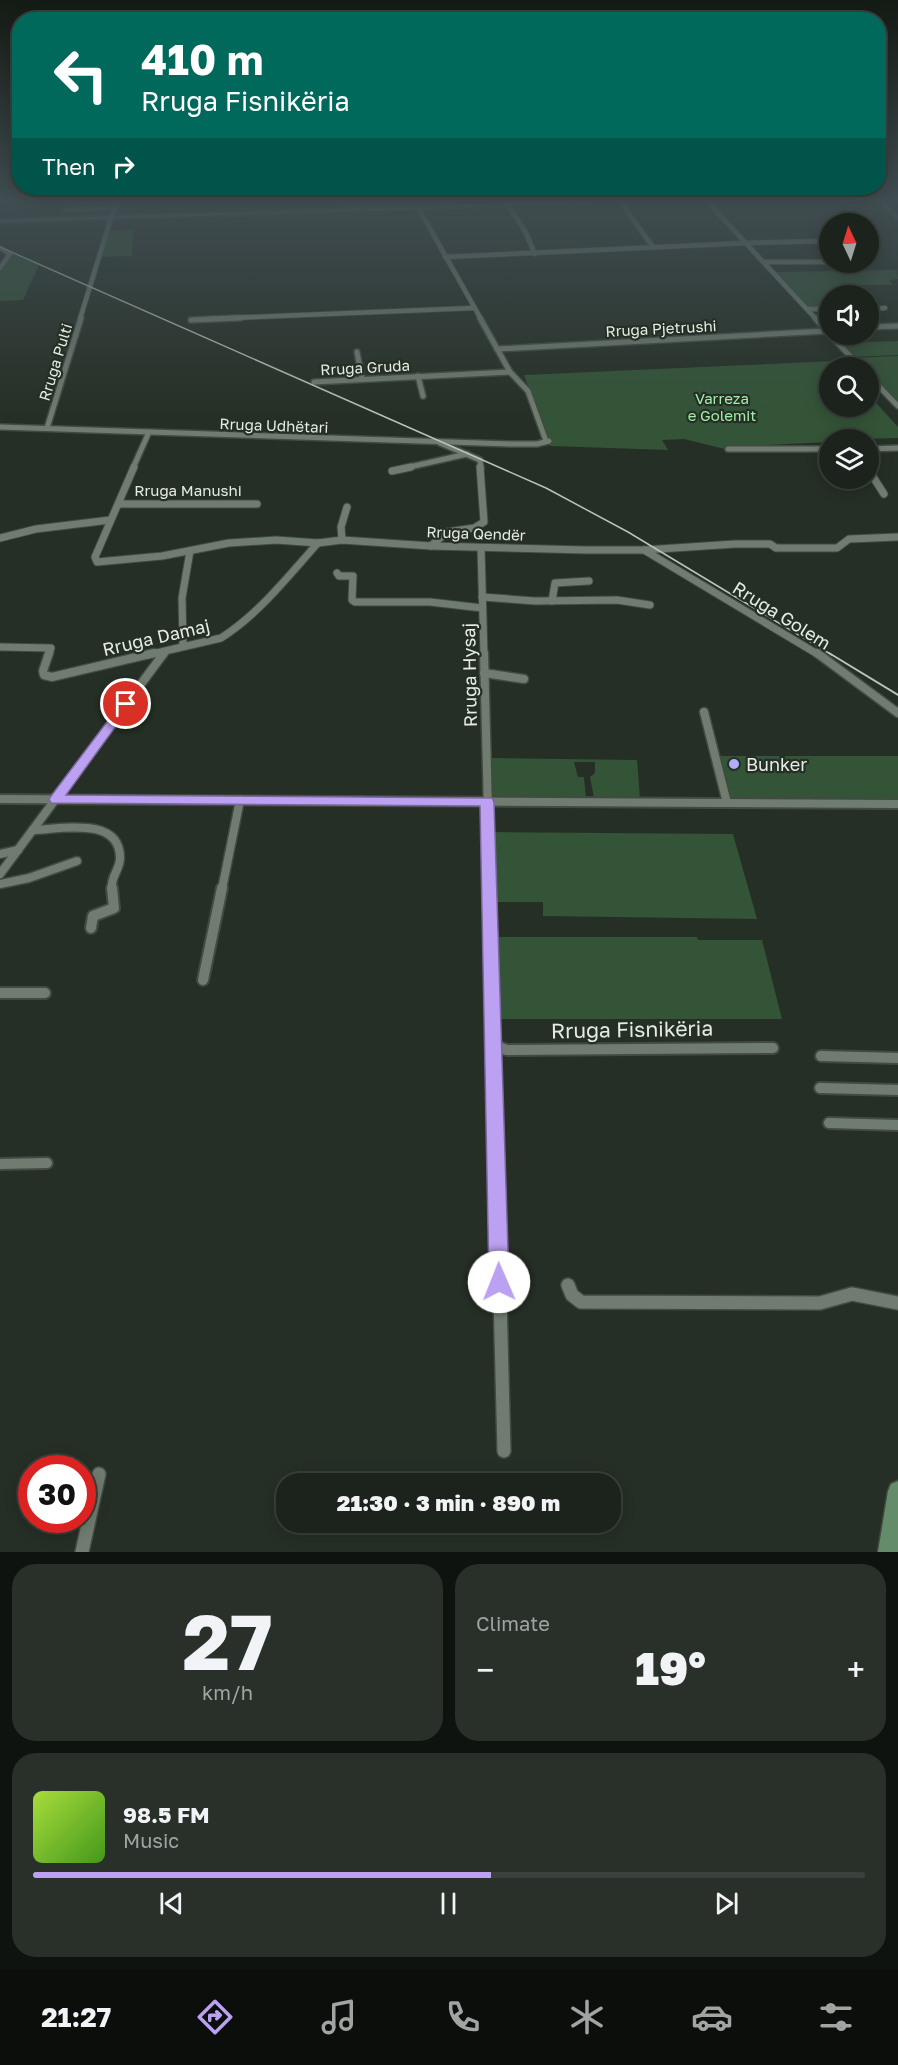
<!DOCTYPE html>
<html lang="en">
<head>
<meta charset="utf-8">
<style>
	:root { --surface:#1c231c; --page:#292f29; --text:#f1f3f6; --muted:#a0a4a3; --line:#3a403b; --accent:#bca0f2 }
	body { margin:0; font-family:"Golos Text",sans-serif; background:var(--page); color:var(--text); height:100vh; display:flex; flex-direction:column; font-size:22px; white-space:nowrap }
	* { box-sizing:border-box; margin:0 }
	p { font-size:20px; color:var(--muted) }
	.icon { flex:none; width:33px; height:33px; fill:none; stroke:currentColor; stroke-width:2; stroke-linecap:round; stroke-linejoin:round }
	.map { position:relative; height:1552px; overflow:hidden }
	.details { display:flex; flex-direction:column; gap:12px; padding:12px; background:#0f130f; flex:1 }
	.details>* { flex:none }
	.banner { position:absolute; left:12px; top:12px; width:874px; height:183px; border-radius:24px; box-shadow:0 3px 15px #0003,0 0 0 2px var(--line); background:#00695c; color:#fff; overflow:hidden }
	.needle { width:39px; rotate:356deg }
	.tools { position:absolute; left:819px; top:213px; display:grid; gap:12px }
	.tools a { display:grid; place-items:center; width:60px; height:60px; border-radius:50%; background:var(--surface); box-shadow:0 3px 15px #0003,0 0 0 2px var(--line); font-size:30px }
	.speed { position:absolute; left:18px; top:1455px; display:flex; gap:12px; font-size:30px; font-weight:700; text-align:center }
	.speed>* { display:grid; place-content:center; width:78px; height:78px; border-radius:50%; background:var(--surface); box-shadow:0 3px 15px #0003,0 0 0 2px var(--line); line-height:1 }
	.speed .limit { border:9px solid #d22; background:#fff; color:#111 }
	.pin { position:absolute; display:grid; place-items:center; width:51px; height:51px; color:#fff; margin:-26px; border:3px solid #fff; border-radius:50%; box-shadow:0 2px 6px #0007 }
	.me { position:absolute; width:66px; margin:-33px; rotate:359deg; stroke-linejoin:round; filter:drop-shadow(0 0 4px #0008) }
	.turn { display:flex; align-items:center; gap:21px; height:126px; padding:0 30px; font-size:27px }
	.turn .icon { width:78px; height:78px; stroke-width:2.5 }
	.turn b { display:block; font-size:42px; line-height:51px }
	.then { display:flex; align-items:center; height:57px; padding:0 30px; background:#0003; gap:12px; font-size:22px }
	.big { font-size:45px; font-weight:800; line-height:1.1 }
	.details .card { flex:1; display:flex; flex-direction:column; justify-content:center; gap:9px; min-width:0; padding:0 21px; border-radius:24px; background:var(--page) }
	.details .dial { align-items:center; gap:0 }
	.dial b { font-size:78px; line-height:1 }
	.song { display:flex; align-items:center; gap:18px }
	.cover { width:72px; height:72px; border-radius:9px; background:linear-gradient(135deg,hsl(80 70% 55%),hsl(100 70% 35%)) }
	.played { height:6px; border-radius:3px; background:linear-gradient(90deg,var(--accent) 55%,var(--line) 55%) }
	.keys { display:flex; justify-content:space-around; direction:ltr }
	.heat { display:flex; justify-content:space-between; align-items:center; font-size:33px; direction:ltr }
	.details .tiles { flex:1; display:grid; gap:12px; grid-template-columns:1fr 1fr }
	.card:last-child { grid-column:span 2 }
	.trip { position:absolute; left:276px; top:1473px; width:345px; height:60px; border-radius:24px; background:var(--surface); box-shadow:0 3px 15px #0003,0 0 0 2px var(--line); font-weight:800; line-height:60px; text-align:center }
	.menu { display:flex; height:96px; justify-content:space-around; align-items:center; background:#0b0e0b; color:var(--muted) }
	.menu .icon { width:42px; height:42px }
	.menu .selected { color:var(--accent) }
	.menu b { font-size:27px; color:var(--text) }
	.map>svg:first-child { display:block }
	.green { fill:#335437 }
	.lines { fill:none; stroke-linecap:round; stroke-linejoin:round }
	.minor-far5-casing { stroke:#424a42; stroke-width:6 }
	.minor-far4-casing { stroke:#424a42; stroke-width:8 }
	.minor-far3-casing { stroke:#424a42; stroke-width:9 }
	.minor-far2-casing { stroke:#424a42; stroke-width:11 }
	.minor-far1-casing { stroke:#424a42; stroke-width:14 }
	.minor-casing { stroke:#424a42; stroke-width:16 }
	.tertiary-casing { stroke:#424a42; stroke-width:4 }
	.secondary-casing { stroke:#424a42; stroke-width:3 }
	.minor-far5 { stroke:#707c70; stroke-width:4.5 }
	.minor-far4 { stroke:#707c70; stroke-width:5 }
	.minor-far3 { stroke:#707c70; stroke-width:7 }
	.minor-far2 { stroke:#707c70; stroke-width:8 }
	.minor-far1 { stroke:#707c70; stroke-width:10 }
	.minor { stroke:#707c70; stroke-width:13 }
	.tertiary { fill:#707c70; fill-rule:evenodd }
	.secondary { fill:#658c6a; fill-rule:evenodd }
	.rail-far1 { stroke:#bac2ba; stroke-width:1.5 }
	.rail { stroke:#bac2ba; stroke-width:2 }
	.route { fill:#bca0f2; stroke:#7a689d; stroke-width:1.5 }
	.poi-dot { fill:#b2adf9; stroke:#252f25; stroke-width:2 }
	.labels { text-anchor:middle; dominant-baseline:central; stroke-width:4.5; stroke-linejoin:round; paint-order:stroke }
	.far-street-label { font-size:15px; fill:#e5ece5; stroke:#252f25 }
	.far-park-label { font-size:15px; fill:#a1eda8; stroke:#252f25 }
	.street-label { font-size:18px; fill:#e5ece5; stroke:#252f25 }
	.poi-label { font-size:18px; fill:#e5ece5; stroke:#252f25; text-anchor:start }
	.near-street-label { font-size:21px; fill:#e5ece5; stroke:#252f25 }
</style>
</head>
<body>
<div class="map">
<svg width="898" height="1552" viewBox="0 0 898 1552">
	<rect width="100%" height="100%" fill="#252f25"/>
	<g class="green">
		<polygon points="133,230 132,256 101,257 108,231"/>
		<polygon points="12,253 39,265 23,300 0,301 0,272"/>
		<polygon points="897,270 898,279 889,280 893,285 853,285 861,295 830,296 829,309 809,308 775,272"/>
		<polygon points="898,341 898,355 851,357 839,343"/>
		<polygon points="898,356 898,403 869,372 868,368 864,367 855,358"/>
		<polygon points="837,361 843,367 830,368 830,406 868,406 869,395 898,427 898,438 830,440 829,442 727,447 729,450 684,439 662,440 668,450 550,446 524,375"/>
		<polygon points="719,756 898,756 898,802 733,800 730,797"/>
		<polygon points="491,758 637,760 640,799 594,798 590,777 595,773 595,762 574,762 578,777 584,777 586,799 491,798"/>
		<polygon points="490,832 733,834 757,919 543,916 543,902 494,902"/>
		<polygon points="494,937 697,937 698,940 762,940 782,1019 498,1019"/>
	</g>
	<g class="lines">
		<g class="minor-far5-casing">
			<g id="minor-far5">
				<polyline points="619,200 653,247"/>
				<polyline points="706,200 816,319"/>
				<polyline points="508,205 526,233 535,254"/>
				<polyline points="419,209 481,319"/>
				<polyline points="65,210 115,208"/>
				<polyline points="746,243 830,241"/>
				<polyline points="0,248 10,254 0,268"/>
				<polyline points="445,257 747,243"/>
				<polyline points="763,262 830,262"/>
				<polyline points="809,309 830,309"/>
				<polyline points="868,309 885,308"/>
				<polyline points="80,319 111,218 119,200"/>
				<polyline points="204,319 473,308"/>
			</g>
		</g>
		<g class="minor-far4-casing">
			<g id="minor-far4">
				<polyline points="480,318 510,372 528,391 546,441"/>
				<polyline points="815,318 861,368"/>
				<polyline points="191,320 240,318"/>
				<polyline points="868,327 898,326"/>
				<polyline points="497,349 826,331"/>
				<polyline points="357,352 362,379"/>
				<polyline points="868,375 898,406"/>
				<polyline points="418,376 423,396"/>
				<polyline points="314,382 510,372"/>
				<polyline points="0,427 510,444 537,444 549,441"/>
				<polyline points="47,428 81,318"/>
				<polyline points="440,443 480,460 481,468"/>
				<polyline points="728,449 830,449"/>
				<polyline points="868,449 898,448"/>
				<polyline points="133,468 149,432"/>
				<polyline points="405,468 467,454"/>
			</g>
		</g>
		<g class="minor-far3-casing">
			<g id="minor-far3">
				<polyline points="134,467 95,557 97,562 162,556 229,543 276,540 318,543 342,540 431,546 586,550 644,550 735,544 770,544 776,548 837,548 849,539 898,537"/>
				<polyline points="868,469 884,494"/>
				<polyline points="392,471 411,467"/>
				<polyline points="119,504 257,504"/>
				<polyline points="0,538 36,529 110,520"/>
				<polyline points="342,540 341,527 347,507"/>
				<polyline points="431,546 447,532 474,528 484,522 480,467"/>
				<polyline points="481,548 484,655"/>
				<polyline points="644,550 819,655"/>
				<polyline points="337,573 339,576 353,576 352,600 355,602 430,602 482,608"/>
				<polyline points="482,597 535,601 617,600 650,605"/>
				<polyline points="552,601 555,583 589,581"/>
				<polyline points="183,645 182,598 190,551"/>
				<polyline points="0,647 51,648 49,655"/>
				<path d="M148 655 221 638C259 614 288 576 318 543"/>
				<polyline points="163,655 165,652"/>
			</g>
		</g>
		<g class="minor-far2-casing">
			<g id="minor-far2">
				<polyline points="49,653 43,671 44,675 52,677 154,653"/>
				<polyline points="484,653 490,889"/>
				<polyline points="817,653 898,713"/>
				<polyline points="484,673 524,679"/>
				<polyline points="704,712 727,803"/>
				<path d="M33 830C61 829 120 816 120 858 120 870 110 877 112 889"/>
				<polyline points="0,854 18,850"/>
				<polyline points="0,874 164,653"/>
				<polyline points="0,884 29,878 77,861"/>
				<polyline points="222,889 240,800"/>
			</g>
		</g>
		<g class="minor-far1-casing">
			<g id="minor-far1">
				<polyline points="490,888 497,1183"/>
				<polyline points="91,928 93,916 114,908 112,888"/>
				<polyline points="203,980 222,888"/>
				<polyline points="0,993 45,993"/>
				<polyline points="493,1045 507,1050 773,1048"/>
				<polyline points="821,1056 898,1058"/>
				<polyline points="820,1088 898,1090"/>
				<polyline points="829,1123 898,1125"/>
				<polyline points="0,1164 47,1163"/>
			</g>
		</g>
		<g class="minor-casing">
			<g id="minor">
				<polyline points="497,1182 504,1451"/>
				<polyline points="568,1285 572,1295 581,1302 820,1303 852,1294 898,1303"/>
				<polyline points="82,1552 99,1474"/>
			</g>
		</g>
		<g class="tertiary-casing">
			<g id="tertiary">
				<polygon points="598,200 640,200 399,210 0,222 0,220"/>
				<polygon points="877,200 882,200 898,216 898,220"/>
				<polygon points="0,795 898,800 898,808 0,803"/>
			</g>
		</g>
		<g class="secondary-casing">
			<polygon id="secondary" points="898,1481 898,1552 878,1552 888,1491 891,1484"/>
		</g>
		<use href="#minor-far5" class="minor-far5"/>
		<use href="#minor-far4" class="minor-far4"/>
		<use href="#minor-far3" class="minor-far3"/>
		<use href="#minor-far2" class="minor-far2"/>
		<use href="#minor-far1" class="minor-far1"/>
		<use href="#minor" class="minor"/>
		<use href="#tertiary" class="tertiary"/>
		<use href="#secondary" class="secondary"/>
		<polyline class="rail-far1" points="0,247 546,488 628,532 832,655"/>
		<polyline class="rail" points="829,653 898,695"/>
	</g>
	<linearGradient id="sky" x2="0" y2="1"><stop stop-color="#141a14"/><stop offset="0.48" stop-color="#404d51"/><stop offset="1" stop-color="#404d51" stop-opacity="0"/></linearGradient>
	<rect width="898" height="417" fill="url(#sky)"/>
	<polygon class="route" points="126,700 132,704 66,795 492,798 494,802 509,1282 507,1289 499,1292 492,1289 489,1282 480,806 51,803 49,799 51,796 122,702"/>
	<circle class="poi-dot" cx="734" cy="764" r="6"/>
	<g class="labels">
		<g class="far-street-label">
			<text transform="translate(661 328) rotate(-3)">Rruga Pjetrushi</text>
			<text transform="translate(55 362) rotate(-73)">Rruga Pulti</text>
			<text transform="translate(365 367) rotate(-3)">Rruga Gruda</text>
			<text transform="translate(274 425) rotate(2)">Rruga Udhëtari</text>
			<text x="188" y="490">Rruga Manushi</text>
			<text transform="translate(476 533) rotate(2)">Rruga Qendër</text>
		</g>
		<g class="far-park-label">
			<text x="722" y="398">Varreza<tspan x="722" dy="17">e Golemit</tspan></text>
		</g>
		<g class="street-label">
			<text transform="translate(782 615) rotate(32)">Rruga Golem</text>
			<text transform="translate(156 637) rotate(-13)">Rruga Damaj</text>
			<text transform="translate(469 675) rotate(-91)">Rruga Hysaj</text>
		</g>
		<g class="poi-label">
			<text x="746" y="764">Bunker</text>
		</g>
		<g class="near-street-label">
			<text transform="translate(632 1029) rotate(-1)">Rruga Fisnikëria</text>
		</g>
	</g>
</svg>
<div class="tools">
<a><svg class="needle" viewBox="-14 -14 28 28"><path d="M0-13l5 13h-10z" fill="#e53935"/><path d="M0 13l5-13h-10z" fill="#a0a4a3"/></svg></a>
<a><svg class="icon" aria-label="sound" viewBox="0 0 24 24"><path d="M4 9h4l5-4v14l-5-4H4zM17 9q2 3 0 6"/></svg></a>
<a><svg class="icon" aria-label="search" viewBox="0 0 24 24"><circle cx="10" cy="10" r="6"/><path d="M15 15l6 6"/></svg></a>
<a><svg class="icon" aria-label="layers" viewBox="0 0 24 24"><path d="M12 4l9 5-9 5-9-5zM3 14l9 5 9-5"/></svg></a>
</div>
<div class="speed"><div class="limit">30</div></div>
<div class="pin" style="left:126px;top:704px;background:#d93025"><svg class="icon" aria-label="arrive" viewBox="0 0 24 24"><path d="M6 21V4h12l-3 4 3 4H6"/></svg></div>
<svg class="me" style="left:499px;top:1282px" viewBox="-20 -20 40 40"><circle r="19" fill="#fff"/><path d="M0-13L10 11 0 6-10 11z" fill="#bca0f2"/></svg>
<div class="trip">21:30 · 3 min · 890 m</div>
<div class="banner">
<div class="turn"><svg class="icon" aria-label="left" viewBox="0 0 24 24"><path d="M17 20v-9H6M10 6l-5 5 5 5"/></svg><div><b>410 m</b>Rruga Fisnikëria</div></div>
<div class="then">Then<svg class="icon" aria-label="right" viewBox="0 0 24 24"><path d="M7 20v-9h11M14 6l5 5-5 5"/></svg></div>
</div>
</div>
<section class="details">
<div class="tiles">
<div class="card dial"><b>27</b><p>km/h</p></div>
<div class="card"><p>Climate</p>
<div class="heat"><a>−</a><b class="big">19°</b><a>+</a></div>
</div>
<div class="card">
<div class="song"><i class="cover"></i><div><b>98.5 FM</b><p>Music</p></div></div>
<div class="played"></div>
<div class="keys"><svg class="icon" aria-label="previous" viewBox="0 0 24 24"><path d="M18 5L8 12l10 7zM5 5v14"/></svg><svg class="icon" aria-label="pause" viewBox="0 0 24 24"><path d="M8 5v14M16 5v14"/></svg><svg class="icon" aria-label="next" viewBox="0 0 24 24"><path d="M6 5l10 7-10 7zM19 5v14"/></svg></div>
</div>
</div>
</section>
<nav class="menu">
<b>21:27</b>
<svg class="icon selected" aria-label="directions" viewBox="0 0 24 24"><path d="M12 3l9 9-9 9-9-9zM9 14v-3h6M13 9l2 2-2 2"/></svg>
<svg class="icon" aria-label="music" viewBox="0 0 24 24"><path d="M9 18V5l10-2v13"/><circle cx="6" cy="18" r="3"/><circle cx="16" cy="16" r="3"/></svg>
<svg class="icon" aria-label="phone" viewBox="0 0 24 24"><path d="M5 4h4l2 5-3 2q2 4 5 5l2-3 5 2v4C11 20 4 13 5 4z"/></svg>
<svg class="icon" aria-label="climate" viewBox="0 0 24 24"><path d="M12 3v18M4 7l16 10M4 17L20 7"/></svg>
<svg class="icon" aria-label="car" viewBox="0 0 24 24"><path d="M5 17H2v-5l4-1 3-4h7l3 4 3 1v5h-3M9 17h6M6 11h13"/><circle cx="7" cy="17" r="2"/><circle cx="17" cy="17" r="2"/></svg>
<svg class="icon" aria-label="filters" viewBox="0 0 24 24"><path d="M4 7h16M4 17h16"/><circle cx="9" cy="7" r="2"/><circle cx="15" cy="17" r="2"/></svg>
</nav>
</body>
</html>
